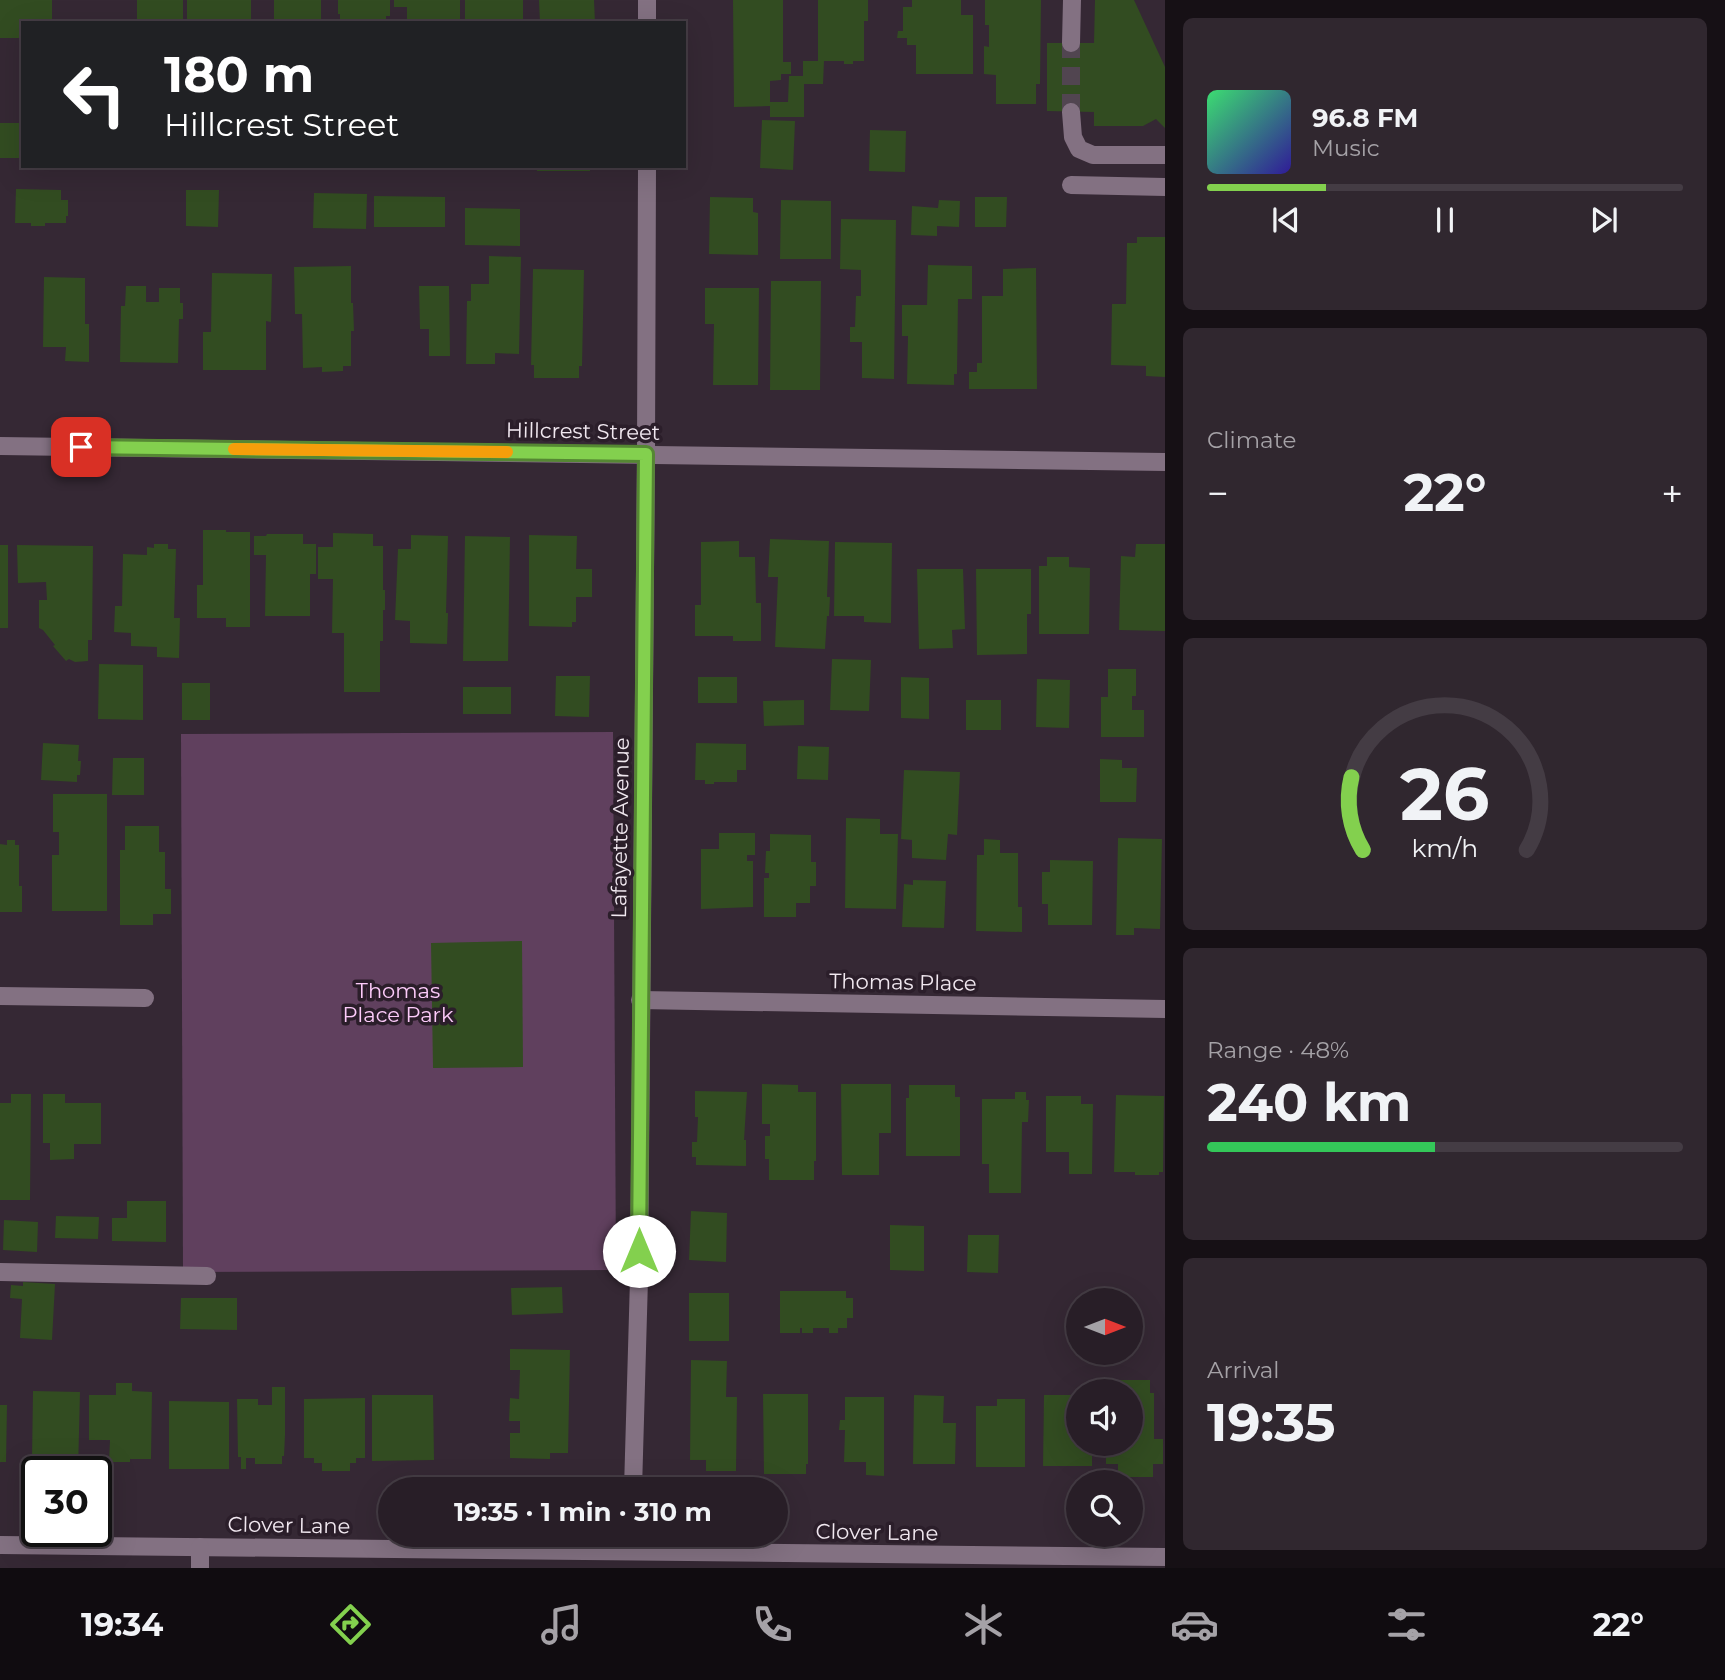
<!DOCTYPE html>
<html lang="en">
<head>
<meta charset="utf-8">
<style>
	:root { --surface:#281e27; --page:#30272f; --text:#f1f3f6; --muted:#a5a2a7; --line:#443c44; --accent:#83d04e }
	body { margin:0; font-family:Montserrat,sans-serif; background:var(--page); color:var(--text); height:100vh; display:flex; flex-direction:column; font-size:26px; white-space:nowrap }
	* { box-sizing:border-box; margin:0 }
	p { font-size:23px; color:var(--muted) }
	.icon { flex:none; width:38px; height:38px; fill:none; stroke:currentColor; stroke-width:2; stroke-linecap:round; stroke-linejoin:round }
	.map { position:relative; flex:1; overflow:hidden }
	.sheet { display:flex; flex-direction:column; gap:18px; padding:18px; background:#161015; width:560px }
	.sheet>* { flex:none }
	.banner { position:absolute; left:21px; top:21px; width:665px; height:147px; border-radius:0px; box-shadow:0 7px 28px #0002,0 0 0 2px var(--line); background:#202124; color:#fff; overflow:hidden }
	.needle { width:46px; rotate:90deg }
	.buttons { position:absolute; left:1066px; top:1288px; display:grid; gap:14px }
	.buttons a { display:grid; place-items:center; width:77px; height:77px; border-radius:50%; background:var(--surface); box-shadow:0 7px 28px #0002,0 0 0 2px var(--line); font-size:35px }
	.speed { position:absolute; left:21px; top:1456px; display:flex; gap:14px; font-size:35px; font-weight:700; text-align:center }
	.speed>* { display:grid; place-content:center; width:91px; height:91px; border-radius:50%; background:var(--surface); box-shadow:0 7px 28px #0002,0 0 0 2px var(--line); line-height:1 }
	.speed .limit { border:4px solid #111; border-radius:10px; background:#fff; color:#111 }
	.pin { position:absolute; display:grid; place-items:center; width:60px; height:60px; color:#fff; margin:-30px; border-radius:14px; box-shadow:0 4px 10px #0006 }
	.me { position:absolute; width:77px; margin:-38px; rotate:0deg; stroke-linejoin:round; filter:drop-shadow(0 0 5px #0008) }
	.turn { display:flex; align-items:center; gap:24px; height:147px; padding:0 28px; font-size:32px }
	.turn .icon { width:91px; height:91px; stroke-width:2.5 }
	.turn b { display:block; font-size:49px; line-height:60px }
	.big { font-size:52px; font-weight:700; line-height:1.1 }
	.sheet .tile { flex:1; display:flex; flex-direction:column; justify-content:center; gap:10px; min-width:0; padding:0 24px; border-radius:10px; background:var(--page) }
	.sheet .dial { align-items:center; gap:0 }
	.dial svg { height:182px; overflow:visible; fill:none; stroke:var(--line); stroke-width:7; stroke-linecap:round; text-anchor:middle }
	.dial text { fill:var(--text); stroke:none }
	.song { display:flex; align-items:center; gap:21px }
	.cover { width:84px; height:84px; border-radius:10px; background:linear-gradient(135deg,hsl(140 70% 55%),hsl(250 70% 35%)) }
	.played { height:7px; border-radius:4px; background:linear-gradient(90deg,var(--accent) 25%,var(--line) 25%) }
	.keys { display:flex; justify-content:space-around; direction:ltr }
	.heat { display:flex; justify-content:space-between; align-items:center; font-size:38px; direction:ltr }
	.charge { height:10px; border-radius:5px; background:linear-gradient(90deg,#34c759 48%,var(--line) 0) }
	.trip { position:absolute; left:378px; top:1477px; width:410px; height:70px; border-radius:35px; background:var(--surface); box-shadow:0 7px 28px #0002,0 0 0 2px var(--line); font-weight:700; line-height:70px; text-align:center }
	.tabs { display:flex; height:112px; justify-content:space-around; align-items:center; background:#100c10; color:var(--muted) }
	.tabs .icon { width:49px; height:49px }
	.tabs .selected { color:var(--accent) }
	.tabs b { font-size:32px; color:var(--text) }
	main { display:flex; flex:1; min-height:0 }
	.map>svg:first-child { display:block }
	.green { fill:#60405e }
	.building { fill:#324c21 }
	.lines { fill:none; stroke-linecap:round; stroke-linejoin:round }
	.minor-tunnel { stroke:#514550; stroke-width:18; stroke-dasharray:18 9; stroke-linecap:butt }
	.minor { stroke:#837182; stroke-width:18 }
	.route-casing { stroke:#558733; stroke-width:18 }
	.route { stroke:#83d04e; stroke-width:12 }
	.slow { stroke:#f59e0b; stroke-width:12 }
	.labels { text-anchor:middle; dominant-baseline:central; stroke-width:7; stroke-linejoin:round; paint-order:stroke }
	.street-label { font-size:21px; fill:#f1e8f0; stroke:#2b1e2a }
	.park-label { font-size:21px; fill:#fdcbfa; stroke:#2b1e2a }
</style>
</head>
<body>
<main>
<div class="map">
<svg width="1165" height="1568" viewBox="0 0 1165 1568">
	<rect width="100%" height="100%" fill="#352834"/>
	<polygon class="green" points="613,732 616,1270 183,1272 181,734"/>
	<g class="building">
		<polygon points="0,0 52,0 52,23 23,23 23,38 0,38"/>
		<rect x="137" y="0" width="46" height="23"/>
		<polygon points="187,0 251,0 251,23 202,23 202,20 187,20"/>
		<rect x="274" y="0" width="47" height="23"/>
		<polygon points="338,0 390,0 390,16 386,16 386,23 340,23 340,14 338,14"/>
		<polygon points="394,0 460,0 460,23 407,23 407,7 394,7"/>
		<rect x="465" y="0" width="58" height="23"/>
		<polygon points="539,0 594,0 595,23 540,23"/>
		<polygon points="733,0 783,0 783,62 791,62 791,74 781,74 781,80 770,81 770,102 788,102 789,76 803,76 803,61 818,61 818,0 868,0 868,21 864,21 864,61 853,61 853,64 844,64 844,61 824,61 823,84 804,84 804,117 770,117 770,106 734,107"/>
		<polygon points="912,0 961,0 961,15 973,15 973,74 916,74 916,45 907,45 907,38 897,38 898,31 903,31 903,7 912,7"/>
		<polygon points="985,0 1041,0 1040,84 1036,84 1036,104 996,104 996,75 984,74 984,46 989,47 989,25 985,25"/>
		<polygon points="1095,0 1134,0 1165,67 1165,128 1156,119 1143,126 1094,126 1094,112 1047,111 1047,43 1094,43"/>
		<polygon points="762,120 795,121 793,170 760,168"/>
		<rect x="0" y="123" width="22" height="35"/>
		<polygon points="870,130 906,131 905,172 869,171"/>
		<rect x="537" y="166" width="53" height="5"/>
		<polygon points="16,189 61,190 61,200 68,200 68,216 66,216 66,223 45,223 45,226 31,226 31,223 15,223"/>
		<polygon points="186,190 219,190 218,227 186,226"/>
		<polygon points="314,193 367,194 366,229 313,228"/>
		<polygon points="374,196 445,197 445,227 374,227"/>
		<polygon points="710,197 753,198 753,212 758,213 758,255 709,254"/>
		<polygon points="975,197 1007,197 1006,227 975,227"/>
		<polygon points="781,200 831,201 831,259 780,259"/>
		<polygon points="939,200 960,201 959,227 937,226 937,236 911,235 912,206 938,208"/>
		<polygon points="465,208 520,209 520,246 465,245"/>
		<polygon points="841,219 896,220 894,379 862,378 862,342 850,342 850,327 855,327 856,296 861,296 861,270 840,269"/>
		<polygon points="1137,237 1165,237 1165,377 1146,376 1146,366 1111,365 1112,304 1126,304 1127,243 1137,243"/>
		<polygon points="489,256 521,257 519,354 495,353 495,364 466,364 467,301 471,301 471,284 489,284"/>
		<polygon points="928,265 972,266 972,299 958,299 957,374 954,374 954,385 907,384 908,336 902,336 902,305 927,305"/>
		<polygon points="351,266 351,303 353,303 354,331 351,331 351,366 343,366 343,371 322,372 322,367 303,368 302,314 295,314 294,267"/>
		<polygon points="1036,268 1037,389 969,389 969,372 977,372 977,363 982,363 982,296 1003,296 1003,269"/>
		<polygon points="533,269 584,270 582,366 579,366 579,378 534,378 534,365 531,365"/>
		<polygon points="212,273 272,274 271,322 266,321 266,370 203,370 203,332 211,332"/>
		<polygon points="44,277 85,278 85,324 89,324 89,362 65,361 66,347 43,347"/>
		<polygon points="771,281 821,281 820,390 770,390"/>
		<polygon points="126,286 146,286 146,302 159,302 159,288 180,288 180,303 183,303 183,319 179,319 178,363 120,362 121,306 125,306"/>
		<polygon points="419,286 449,286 450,356 429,356 429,329 420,329"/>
		<polygon points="705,288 759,288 758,385 713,385 714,324 705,324"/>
		<polygon points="203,530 226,530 226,532 250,532 250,627 226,627 226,618 197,618 197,585 203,585"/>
		<polygon points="333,533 373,534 373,546 383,546 383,590 385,590 385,610 383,610 383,641 380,641 380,692 344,692 344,633 332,633 333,579 318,579 318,547 333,547"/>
		<polygon points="267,534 303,534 303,544 316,544 316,574 310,574 310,616 265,616 266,555 254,555 254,536 266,536"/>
		<polygon points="411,535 448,536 446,613 448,613 447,644 410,643 410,621 395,620 398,549 411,549"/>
		<polygon points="529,535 577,536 576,569 592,569 592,597 576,597 576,622 572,622 572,627 529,626"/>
		<polygon points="465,536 510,537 508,661 463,661"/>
		<polygon points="770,539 829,541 827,597 830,597 829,616 827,616 825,649 775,647 778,577 768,577"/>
		<polygon points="739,541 739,557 755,557 756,603 761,603 761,641 733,641 733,636 695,636 695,605 701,605 701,542"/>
		<polygon points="835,542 892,543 891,623 864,622 864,616 834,616"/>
		<polygon points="154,544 168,544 168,549 176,549 174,618 180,618 179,658 157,657 157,647 131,646 131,633 114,632 115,606 122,606 123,554 147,555 147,547 154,548"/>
		<polygon points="1136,544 1165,544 1165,631 1119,630 1121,556 1135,557"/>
		<rect x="0" y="545" width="8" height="83"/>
		<polygon points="17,545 93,546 92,640 88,640 88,661 75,662 69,659 66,661 53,646 55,645 43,630 39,628 39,600 47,600 46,582 18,583"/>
		<polygon points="1047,557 1069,557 1069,567 1090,568 1089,634 1039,634 1039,566 1047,566"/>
		<polygon points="917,569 963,569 965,629 952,630 953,648 919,649"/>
		<polygon points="976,569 1031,569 1031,614 1027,614 1027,654 977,655"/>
		<polygon points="832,659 871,660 869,711 830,710"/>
		<polygon points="99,664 143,665 143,720 98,719"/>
		<polygon points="1108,669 1136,669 1136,696 1132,696 1132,710 1144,710 1144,737 1101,737 1101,697 1108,697"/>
		<polygon points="556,676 590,676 589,717 555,716"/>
		<rect x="698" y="677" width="39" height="26"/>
		<polygon points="901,677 929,678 929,719 901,718"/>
		<polygon points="1037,679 1070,680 1069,728 1036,727"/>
		<rect x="182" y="683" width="28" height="37"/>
		<rect x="463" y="687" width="48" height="27"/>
		<polygon points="804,700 804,725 764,726 763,701"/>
		<rect x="966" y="700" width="35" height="30"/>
		<polygon points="43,743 79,745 78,761 81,761 80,775 77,775 77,782 41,780"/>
		<polygon points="696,743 746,744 746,770 737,770 737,782 714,782 714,784 705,784 705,780 695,780"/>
		<polygon points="798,746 829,747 828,780 797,779"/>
		<polygon points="113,758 144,758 144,795 112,795"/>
		<polygon points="1100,759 1122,760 1122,768 1137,768 1136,802 1100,802"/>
		<polygon points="904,770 960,772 957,835 948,834 946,860 912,858 912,840 901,839"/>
		<polygon points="53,794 107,794 107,911 52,911 52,855 59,855 59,832 53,832"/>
		<polygon points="846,818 880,819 880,834 898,834 896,909 845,908"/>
		<polygon points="125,826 159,826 159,852 165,852 165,889 171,889 171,914 153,914 153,925 120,925 120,850 125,850"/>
		<polygon points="719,833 755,833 755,855 747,855 747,861 753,861 753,907 701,909 701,849 719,849"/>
		<polygon points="770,834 811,835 811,862 816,862 816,886 810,886 810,903 796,903 796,917 764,917 764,878 769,878 769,873 765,873 766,851 770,851"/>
		<polygon points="1118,838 1162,839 1160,929 1134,928 1134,935 1116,935"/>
		<polygon points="984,839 1000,840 1000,853 1018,853 1018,907 1022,907 1022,932 976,931 977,855 984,855"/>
		<polygon points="7,840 15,840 15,845 19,845 19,886 22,886 22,912 0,912 0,844 7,845"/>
		<polygon points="1050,860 1093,861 1092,925 1048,925 1048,904 1042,904 1042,872 1050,872"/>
		<polygon points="913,880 946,881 944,928 902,927 904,884 913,885"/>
		<polygon points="522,941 523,1067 433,1068 431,943"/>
		<polygon points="762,1084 798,1085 798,1092 816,1092 816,1161 814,1161 814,1180 769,1180 769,1159 765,1159 765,1136 770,1136 770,1124 762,1124"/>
		<polygon points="841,1084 891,1084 891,1133 879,1133 879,1175 842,1175"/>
		<polygon points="909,1085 955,1085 955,1097 960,1097 960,1156 906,1156 906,1098 909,1098"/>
		<polygon points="695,1091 747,1092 744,1140 746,1140 746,1166 696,1165 696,1157 692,1157 692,1142 697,1142 698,1117 695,1117"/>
		<polygon points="1015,1092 1026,1092 1026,1100 1029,1100 1028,1122 1022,1122 1021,1193 989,1193 989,1164 982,1164 982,1099 1015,1099"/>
		<polygon points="11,1094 31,1094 30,1200 0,1200 0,1103 11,1103"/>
		<polygon points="43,1094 65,1094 65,1103 101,1103 101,1144 74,1144 74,1159 50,1160 50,1143 43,1143"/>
		<polygon points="1116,1095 1164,1096 1163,1172 1159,1172 1159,1175 1135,1175 1135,1172 1114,1172"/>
		<polygon points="1046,1096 1081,1096 1081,1104 1093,1104 1092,1174 1069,1174 1069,1152 1046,1152"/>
		<polygon points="127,1201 166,1201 166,1242 112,1241 112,1218 127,1218"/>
		<polygon points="691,1211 727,1213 726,1262 689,1260"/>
		<polygon points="56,1216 99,1217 98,1239 55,1238"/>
		<polygon points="4,1220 38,1222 37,1252 3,1250"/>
		<polygon points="890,1225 924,1226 924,1271 890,1270"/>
		<polygon points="968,1235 999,1235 998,1273 967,1272"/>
		<polygon points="23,1282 55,1284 52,1340 20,1338 22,1299 10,1298 11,1285 23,1286"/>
		<polygon points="562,1287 563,1313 512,1315 511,1288"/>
		<polygon points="780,1291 846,1291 846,1298 853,1298 853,1318 847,1318 847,1328 838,1328 838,1333 829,1333 829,1328 813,1328 813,1333 802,1333 802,1328 800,1328 800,1333 780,1333"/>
		<rect x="689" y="1293" width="40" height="48"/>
		<polygon points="181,1298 237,1298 237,1330 180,1329"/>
		<rect x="1130" y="1321" width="9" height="26"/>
		<polygon points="510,1349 570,1350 568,1453 550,1453 550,1459 510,1458 510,1433 520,1433 520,1421 509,1421 510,1398 519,1399 520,1370 510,1370"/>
		<polygon points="691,1360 727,1361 726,1397 737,1397 736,1471 706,1471 706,1460 690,1460"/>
		<polygon points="1111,1380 1150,1380 1150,1393 1154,1393 1154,1439 1163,1439 1163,1464 1153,1464 1153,1477 1118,1477 1118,1464 1106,1464 1106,1444 1130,1444 1130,1391 1110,1391"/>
		<polygon points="116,1383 132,1383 132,1391 152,1392 151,1459 130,1459 130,1462 109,1462 110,1440 89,1440 89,1395 116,1395"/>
		<polygon points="272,1387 285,1387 285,1435 284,1456 282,1456 282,1464 255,1464 255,1458 246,1458 246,1469 241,1469 241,1457 238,1457 237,1399 258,1399 258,1405 272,1405"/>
		<polygon points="33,1391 80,1392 78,1472 51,1472 51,1459 32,1459"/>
		<polygon points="763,1394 808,1394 808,1464 806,1464 806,1474 764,1474"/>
		<polygon points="372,1395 433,1395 434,1460 372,1461"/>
		<polygon points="914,1395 944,1396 943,1423 956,1423 955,1464 913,1464"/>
		<polygon points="1044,1395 1078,1395 1078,1444 1092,1444 1092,1466 1043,1466"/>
		<polygon points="845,1397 884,1397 884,1476 866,1475 866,1462 844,1462 845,1430 839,1430 840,1420 845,1420"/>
		<polygon points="365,1398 365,1458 356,1458 356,1463 350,1463 350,1471 322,1471 322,1463 314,1463 314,1458 304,1458 304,1399"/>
		<polygon points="997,1399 1025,1399 1025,1467 976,1467 976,1406 997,1406"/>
		<polygon points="169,1401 229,1402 229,1469 169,1469"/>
		<polygon points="0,1405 7,1405 6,1462 0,1462"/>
	</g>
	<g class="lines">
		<polyline class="minor-tunnel" points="1071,112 1071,43"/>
		<g class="minor">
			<polyline points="647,23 647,0"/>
			<polyline points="1071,43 1072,0"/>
			<polyline points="1071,112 1073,137 1079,149 1093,155 1165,155"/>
			<polyline points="1071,185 1165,187"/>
			<polyline points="0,446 1165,462"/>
			<polyline points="0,996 145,998"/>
			<polyline points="640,1000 1165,1009"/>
			<polyline points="0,1272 207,1276"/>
			<polyline points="633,1489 639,1279 646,454 647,166"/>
			<polyline points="0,1545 1165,1557"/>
			<polyline points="200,1568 200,1547"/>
		</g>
	</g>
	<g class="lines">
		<g class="route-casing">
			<polyline id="route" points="81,447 646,454 639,1251"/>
		</g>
		<use href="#route" class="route"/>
		<polyline class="slow" points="234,449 507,452"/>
	</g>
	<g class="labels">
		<g class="street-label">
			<text transform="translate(583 431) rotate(1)">Hillcrest Street</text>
			<text transform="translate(620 828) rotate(-89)">Lafayette Avenue</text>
			<text transform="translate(903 982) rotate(1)">Thomas Place</text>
			<text transform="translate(289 1525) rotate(1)">Clover Lane</text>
			<text transform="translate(877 1532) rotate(1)">Clover Lane</text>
		</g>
		<g class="park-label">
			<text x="398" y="990">Thomas<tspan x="398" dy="24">Place Park</tspan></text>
		</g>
	</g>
</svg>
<div class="buttons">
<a><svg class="needle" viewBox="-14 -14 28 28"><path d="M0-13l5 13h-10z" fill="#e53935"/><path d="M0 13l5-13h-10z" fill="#a5a2a7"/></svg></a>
<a><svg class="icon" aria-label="sound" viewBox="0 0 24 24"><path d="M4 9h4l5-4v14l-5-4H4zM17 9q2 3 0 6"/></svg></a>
<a><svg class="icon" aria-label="search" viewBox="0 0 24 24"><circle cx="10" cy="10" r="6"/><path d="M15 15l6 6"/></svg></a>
</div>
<div class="speed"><div class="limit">30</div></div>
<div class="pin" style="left:81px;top:447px;background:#d93025"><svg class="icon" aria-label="arrive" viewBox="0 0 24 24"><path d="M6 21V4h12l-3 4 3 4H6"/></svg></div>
<svg class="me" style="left:639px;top:1251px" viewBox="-20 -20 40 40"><circle r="19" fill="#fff"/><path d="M0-13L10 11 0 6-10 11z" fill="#83d04e"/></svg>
<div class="trip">19:35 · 1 min · 310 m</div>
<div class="banner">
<div class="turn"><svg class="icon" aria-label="left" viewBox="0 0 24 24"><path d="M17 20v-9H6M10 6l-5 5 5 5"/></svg><div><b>180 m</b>Hillcrest Street</div></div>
</div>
</div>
<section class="sheet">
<div class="tile">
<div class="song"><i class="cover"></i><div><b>96.8 FM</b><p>Music</p></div></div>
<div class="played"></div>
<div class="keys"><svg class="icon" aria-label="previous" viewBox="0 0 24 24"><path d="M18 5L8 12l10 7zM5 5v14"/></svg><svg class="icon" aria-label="pause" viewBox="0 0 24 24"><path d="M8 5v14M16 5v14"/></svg><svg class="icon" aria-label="next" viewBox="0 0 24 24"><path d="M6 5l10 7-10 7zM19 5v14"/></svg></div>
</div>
<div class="tile"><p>Climate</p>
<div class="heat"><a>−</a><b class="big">22°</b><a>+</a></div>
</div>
<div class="tile dial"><svg viewBox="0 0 100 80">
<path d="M14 69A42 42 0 1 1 86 69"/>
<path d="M14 69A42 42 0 0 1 9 37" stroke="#83d04e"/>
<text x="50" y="56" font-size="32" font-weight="700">26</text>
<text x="50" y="72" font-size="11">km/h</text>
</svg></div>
<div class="tile"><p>Range · 48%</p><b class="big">240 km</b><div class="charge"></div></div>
<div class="tile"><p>Arrival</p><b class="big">19:35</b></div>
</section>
</main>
<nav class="tabs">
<b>19:34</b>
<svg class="icon selected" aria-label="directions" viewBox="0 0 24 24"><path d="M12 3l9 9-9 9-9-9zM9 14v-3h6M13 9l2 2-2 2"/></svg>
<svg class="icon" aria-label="music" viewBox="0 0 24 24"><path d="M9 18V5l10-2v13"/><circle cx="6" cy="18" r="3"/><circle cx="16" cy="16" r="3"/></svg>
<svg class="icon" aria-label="phone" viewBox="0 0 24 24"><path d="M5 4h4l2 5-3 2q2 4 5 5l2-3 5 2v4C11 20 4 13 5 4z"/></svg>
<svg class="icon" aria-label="climate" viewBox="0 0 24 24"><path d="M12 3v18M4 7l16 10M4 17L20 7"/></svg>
<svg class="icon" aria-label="car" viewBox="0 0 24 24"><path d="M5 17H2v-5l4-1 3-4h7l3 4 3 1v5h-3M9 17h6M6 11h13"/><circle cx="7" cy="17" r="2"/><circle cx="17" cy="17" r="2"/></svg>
<svg class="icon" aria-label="filters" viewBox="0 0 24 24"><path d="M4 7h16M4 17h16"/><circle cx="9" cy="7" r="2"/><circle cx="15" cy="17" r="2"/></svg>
<b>22°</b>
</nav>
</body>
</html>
